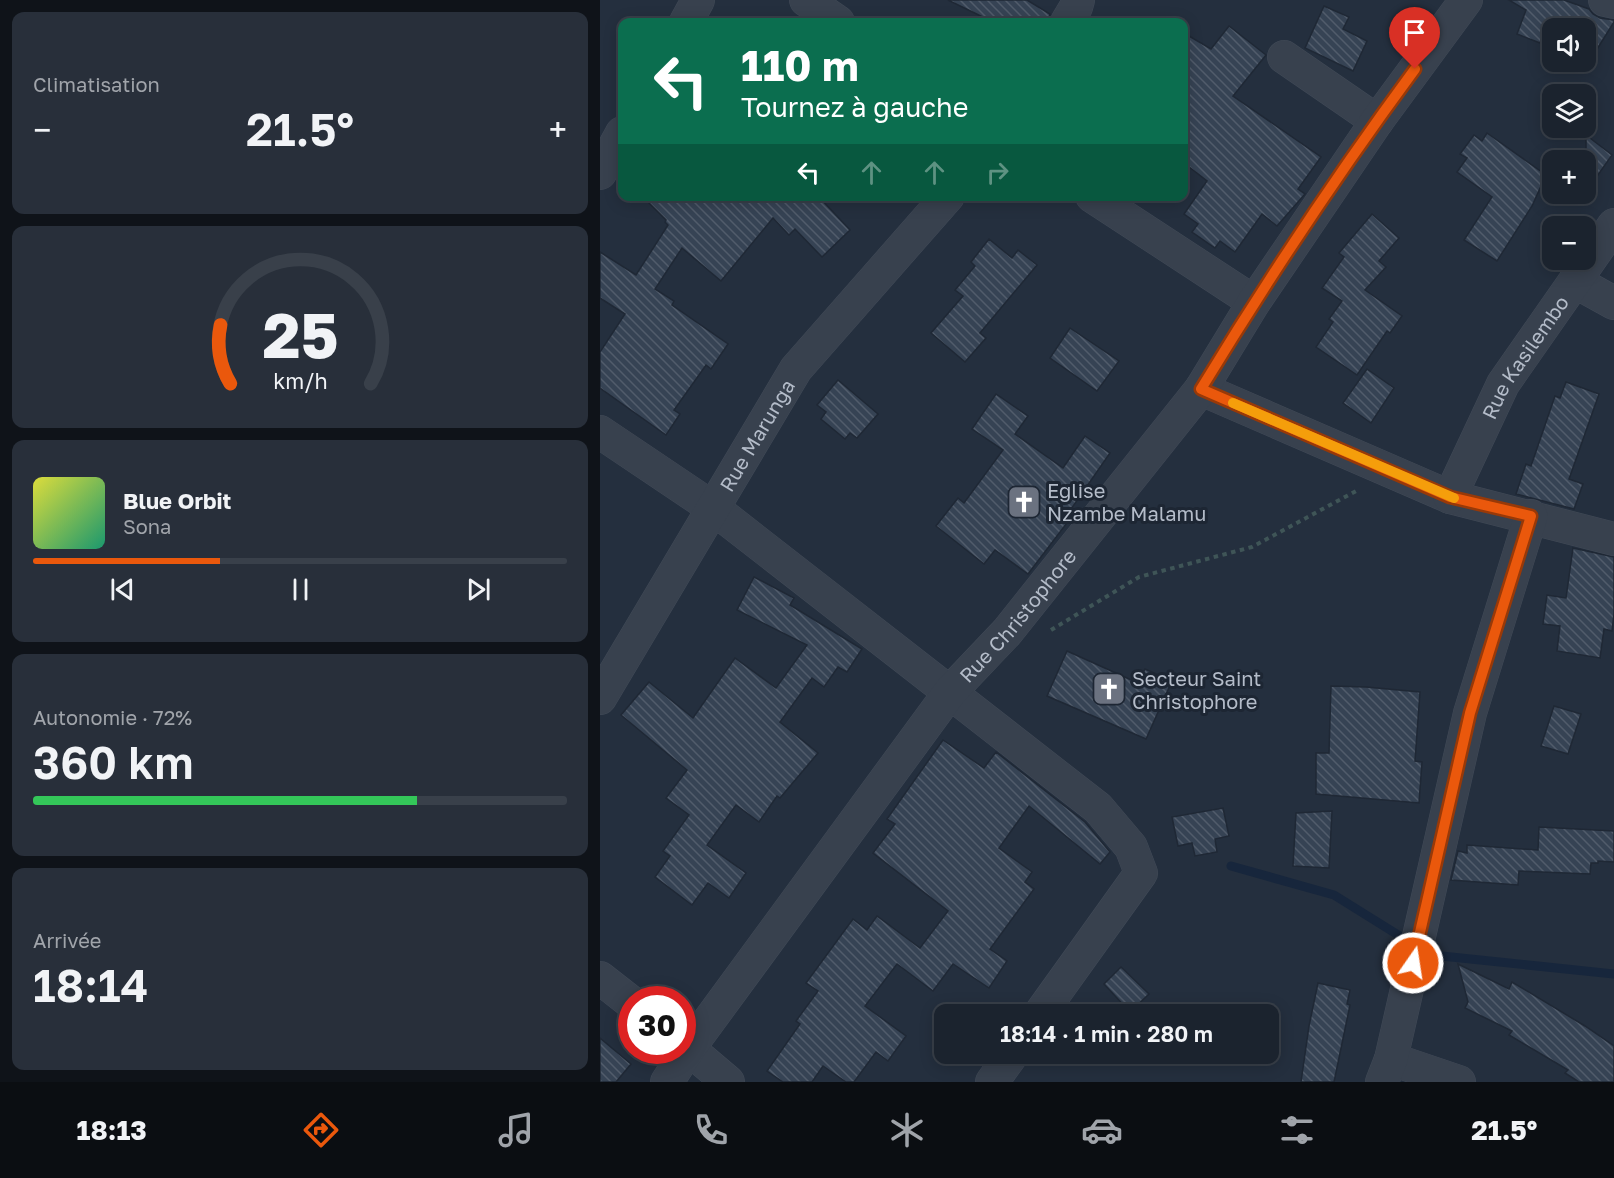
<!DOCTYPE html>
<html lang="fr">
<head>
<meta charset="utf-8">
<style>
	:root { --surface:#1b232e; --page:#282f3a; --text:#f1f3f6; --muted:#a0a4aa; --line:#39404a; --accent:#ea580c }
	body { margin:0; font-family:"Golos Text",sans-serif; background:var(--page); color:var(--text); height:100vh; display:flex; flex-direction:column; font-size:22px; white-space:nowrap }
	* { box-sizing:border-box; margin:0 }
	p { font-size:20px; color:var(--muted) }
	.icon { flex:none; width:33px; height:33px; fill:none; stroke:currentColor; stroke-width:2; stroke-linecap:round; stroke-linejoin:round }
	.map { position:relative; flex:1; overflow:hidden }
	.sheet { display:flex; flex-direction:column; gap:12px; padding:12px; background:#0f1319; width:600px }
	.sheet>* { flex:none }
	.guide { position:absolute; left:18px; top:18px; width:570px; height:183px; border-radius:12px; box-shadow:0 3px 15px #0003,0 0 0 2px var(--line); background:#0b6e4f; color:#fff; overflow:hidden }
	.tools { position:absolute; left:942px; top:18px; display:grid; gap:12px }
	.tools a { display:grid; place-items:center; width:54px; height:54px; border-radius:12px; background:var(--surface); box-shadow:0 3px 15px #0003,0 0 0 2px var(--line); font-size:30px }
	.speed { position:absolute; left:18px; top:986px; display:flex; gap:12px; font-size:30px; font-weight:700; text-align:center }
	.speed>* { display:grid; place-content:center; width:78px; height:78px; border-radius:50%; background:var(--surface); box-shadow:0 3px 15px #0003,0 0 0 2px var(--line); line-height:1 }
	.speed .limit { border:9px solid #d22; background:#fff; color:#111 }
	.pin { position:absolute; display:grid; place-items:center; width:51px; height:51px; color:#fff; margin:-62px -26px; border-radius:50% 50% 50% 0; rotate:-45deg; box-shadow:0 0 6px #0007 }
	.pin .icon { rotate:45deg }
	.me { position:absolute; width:66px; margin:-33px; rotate:13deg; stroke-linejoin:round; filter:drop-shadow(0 0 4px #0008) }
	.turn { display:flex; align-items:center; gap:21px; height:126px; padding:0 24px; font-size:27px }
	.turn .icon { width:78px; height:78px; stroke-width:2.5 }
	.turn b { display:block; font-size:42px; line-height:51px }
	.lanes { display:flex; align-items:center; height:57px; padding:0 24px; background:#0003; justify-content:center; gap:30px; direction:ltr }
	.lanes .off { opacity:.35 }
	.big { font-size:45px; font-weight:600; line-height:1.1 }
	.sheet .widget { flex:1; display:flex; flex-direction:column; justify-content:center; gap:9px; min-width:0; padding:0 21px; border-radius:12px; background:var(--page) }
	.sheet .dial { align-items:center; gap:0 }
	.dial svg { height:156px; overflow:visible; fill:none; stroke:var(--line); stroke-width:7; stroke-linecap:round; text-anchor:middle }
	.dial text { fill:var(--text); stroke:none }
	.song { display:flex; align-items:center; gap:18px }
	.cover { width:72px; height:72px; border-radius:9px; background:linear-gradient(135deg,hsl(60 70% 55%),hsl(160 70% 35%)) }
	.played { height:6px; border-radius:3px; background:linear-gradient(90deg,var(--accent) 35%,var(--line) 35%) }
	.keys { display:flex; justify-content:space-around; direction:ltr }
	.heat { display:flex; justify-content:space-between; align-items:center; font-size:33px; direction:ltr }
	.charge { height:9px; border-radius:4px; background:linear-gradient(90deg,#34c759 72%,var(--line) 0) }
	.trip { position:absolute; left:334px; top:1004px; width:345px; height:60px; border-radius:12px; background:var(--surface); box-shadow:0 3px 15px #0003,0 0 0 2px var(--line); font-weight:600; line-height:60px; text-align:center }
	.menu { display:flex; height:96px; justify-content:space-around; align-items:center; background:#0b0e12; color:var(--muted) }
	.menu .icon { width:42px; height:42px }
	.menu .on { color:var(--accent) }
	.menu b { font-size:27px; color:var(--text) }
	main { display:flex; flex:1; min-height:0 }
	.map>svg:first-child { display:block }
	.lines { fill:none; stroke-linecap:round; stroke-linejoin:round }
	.stream { stroke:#17263c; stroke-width:9 }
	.building { fill:url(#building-back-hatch); stroke:#1f2835; stroke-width:1.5 }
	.minor-casing { stroke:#414a57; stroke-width:34 }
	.path { stroke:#3f5557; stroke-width:4; stroke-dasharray:4.5 4.5; stroke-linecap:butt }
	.minor { stroke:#38414e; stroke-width:33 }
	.route-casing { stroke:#983908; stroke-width:15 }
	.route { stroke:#ea580c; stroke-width:10 }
	.slow { stroke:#f59e0b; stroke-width:10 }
	.labels { text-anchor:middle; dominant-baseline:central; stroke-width:6; stroke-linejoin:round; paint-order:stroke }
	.street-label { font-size:20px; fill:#b4bcc9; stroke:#1d2633 }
	.poi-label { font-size:20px; fill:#b4bcc9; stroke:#1d2633; text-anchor:start }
</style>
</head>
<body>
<main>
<section class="sheet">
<div class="widget"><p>Climatisation</p>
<div class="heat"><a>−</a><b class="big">21.5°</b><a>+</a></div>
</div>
<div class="widget dial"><svg viewBox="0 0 100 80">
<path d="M14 69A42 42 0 1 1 86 69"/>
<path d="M14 69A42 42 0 0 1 9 39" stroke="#ea580c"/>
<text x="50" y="56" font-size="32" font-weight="700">25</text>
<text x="50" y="72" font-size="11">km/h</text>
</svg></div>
<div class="widget">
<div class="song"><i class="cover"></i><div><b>Blue Orbit</b><p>Sona</p></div></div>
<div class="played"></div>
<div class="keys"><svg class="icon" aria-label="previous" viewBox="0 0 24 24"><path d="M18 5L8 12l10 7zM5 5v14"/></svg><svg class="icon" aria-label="pause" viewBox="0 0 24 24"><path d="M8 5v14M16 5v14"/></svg><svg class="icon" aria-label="next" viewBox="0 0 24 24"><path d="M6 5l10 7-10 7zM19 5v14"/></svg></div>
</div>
<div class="widget"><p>Autonomie · 72%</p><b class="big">360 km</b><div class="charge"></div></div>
<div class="widget"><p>Arrivée</p><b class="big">18:14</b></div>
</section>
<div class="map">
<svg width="1014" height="1082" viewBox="0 0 1014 1082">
	<defs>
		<pattern id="building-back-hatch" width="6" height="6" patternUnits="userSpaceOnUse" patternTransform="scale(1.5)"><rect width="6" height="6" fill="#364354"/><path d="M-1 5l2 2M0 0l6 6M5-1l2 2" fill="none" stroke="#515c6b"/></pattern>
	</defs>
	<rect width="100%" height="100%" fill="#242f3e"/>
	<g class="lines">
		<g class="stream">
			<polyline points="631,866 734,895 811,943"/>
			<polyline points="823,950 832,955 1014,974"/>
		</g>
	</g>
	<g class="building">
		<polygon points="348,0 427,0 450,14 448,22 393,22"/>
		<polygon points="909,0 964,0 989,9 993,14 1000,18 1014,20 1014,22 994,54 986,48 986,28 952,27 952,37 944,34 940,43 917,34 926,10"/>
		<polygon points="724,6 749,17 743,29 767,41 753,71 705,48"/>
		<polygon points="629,26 666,55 633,96 721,157 698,189 705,194 677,226 662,214 635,252 620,241 615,248 592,232 598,224 584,214 607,181 584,163 584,33 611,49"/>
		<polygon points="887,133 946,175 932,206 897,261 864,240 892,197 857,172 867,158 860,154 874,135 882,141"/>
		<polygon points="986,135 1012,155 986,192"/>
		<polygon points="42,196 218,196 250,230 222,257 195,229 189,235 173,218 121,281 82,248 55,289 74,301 72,305 128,344 111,369 106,365 74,410 80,414 66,435 0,388 0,352 25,314 0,298 0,252 36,275 68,225 65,222 66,220"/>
		<polygon points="772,214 799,238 779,261 786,267 765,290 802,316 790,333 787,331 757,375 716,347 733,322 729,319 742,301 722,288 744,257 739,253"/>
		<polygon points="389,239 412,258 418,250 437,265 380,333 386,338 365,362 331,333 363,296 355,290 375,266 371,262"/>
		<polygon points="470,328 519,361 497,391 450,358"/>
		<polygon points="767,369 794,388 771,423 743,403"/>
		<polygon points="238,380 278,414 257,438 250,433 245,439 221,419 226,412 217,405"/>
		<polygon points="966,382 999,394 969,479 983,484 974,509 916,494 926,464 931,466 955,396 960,398"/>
		<polygon points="396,394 428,416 415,434 463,468 485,436 510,453 469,512 473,515 428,574 395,550 384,564 336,526 358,498 364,503 403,450 372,429"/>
		<polygon points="973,548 1014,557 1014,614 1012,631 1004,629 1000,658 957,651 960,626 943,624 947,595 966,598"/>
		<polygon points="154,577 194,598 190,605 262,649 247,672 238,667 224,687 212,678 180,722 218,753 180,798 177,796 159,822 136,805 107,845 146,873 129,898 108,883 92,905 55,877 70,856 63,851 89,815 66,798 87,770 21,715 49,682 93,718 135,658 176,688 207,645 137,610"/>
		<polygon points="467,651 538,683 545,669 572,681 546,739 447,696"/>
		<polygon points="731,686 766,687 820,692 815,761 822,762 819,803 716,794 716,753 729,753"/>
		<polygon points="954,706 981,714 968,754 941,746"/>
		<polygon points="343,740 384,768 396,752 485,822 510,852 500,864 429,806 399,848 432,872 425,882 434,889 390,949 407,961 389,988 353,964 333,991 297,964 265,1006 306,1036 288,1061 276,1052 254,1082 246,1082 223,1066 212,1082 183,1082 167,1071 200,1024 196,1021 218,991 206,983 253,919 267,930 277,916 320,948 348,911 273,853 295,824 287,819"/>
		<polygon points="623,808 629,836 615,839 617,852 595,856 592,843 578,846 572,817"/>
		<polygon points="732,811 729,868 693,866 696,813"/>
		<polygon points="939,827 1014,831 1014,862 998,861 998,863 991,863 990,874 919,871 918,885 851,880 858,851 867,853 867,845 938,850"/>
		<polygon points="858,964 909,989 912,982 985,1026 1014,1046 1014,1082 979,1082 965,1073 968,1070 909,1035 912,1031 865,1008 868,1002"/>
		<polygon points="521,967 549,994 530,1012 504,984"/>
		<polygon points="718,983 750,990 747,1004 750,1005 734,1082 701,1082 709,1026"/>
		<polygon points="0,1038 31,1064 16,1082 0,1082"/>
	</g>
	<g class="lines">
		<g class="minor-casing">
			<g id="minor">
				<polyline points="206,0 238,22"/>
				<polyline points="1005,0 1014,2"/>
				<polyline points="86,22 98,0"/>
				<polyline points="467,22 476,7 478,0"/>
				<polyline points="684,57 777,121"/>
				<polyline points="0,173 22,133"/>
				<polyline points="492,196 654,302"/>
				<polyline points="976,282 1014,303"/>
				<polyline points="601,389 850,497 1014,539"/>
				<polyline points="0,432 113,508 498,808 531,847 541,873 440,1014"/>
				<path id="s1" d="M850 497 903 384 1014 225"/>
				<path id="s2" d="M0 698 196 369 348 196"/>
				<polyline points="0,978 32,1003"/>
				<polyline points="82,1043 128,1082"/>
				<polyline points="791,1059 859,1082"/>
				<path id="s3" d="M67 1082 89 1048 350 692 407 632 601 389 654 302 777 121 866 0"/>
				<polyline points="392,1082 413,1053"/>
				<polyline points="782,1082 791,1059 870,713 931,516"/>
			</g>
		</g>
		<polyline class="path" points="451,630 539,577 652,547 758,490"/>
		<use href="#minor" class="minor"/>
	</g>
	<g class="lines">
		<g class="route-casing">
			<path id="route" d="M813 963 870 713 931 516 850 497 601 389C668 279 739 172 815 69"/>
		</g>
		<use href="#route" class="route"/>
		<polyline class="slow" points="633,403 854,498"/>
	</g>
	<defs>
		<g id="church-square" transform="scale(1.725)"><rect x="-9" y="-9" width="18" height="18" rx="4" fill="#6b7280" stroke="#1d2633"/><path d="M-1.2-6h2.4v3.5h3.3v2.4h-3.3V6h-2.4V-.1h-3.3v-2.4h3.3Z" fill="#fff"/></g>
	</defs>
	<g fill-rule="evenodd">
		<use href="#church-square" x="424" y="502"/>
		<use href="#church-square" x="509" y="689"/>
	</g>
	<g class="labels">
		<g class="street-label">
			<text stroke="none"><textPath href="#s1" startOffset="159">Rue Kasilembo</textPath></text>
			<text stroke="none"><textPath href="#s2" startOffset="306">Rue Marunga</textPath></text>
			<text stroke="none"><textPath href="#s3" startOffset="584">Rue Christophore</textPath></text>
		</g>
		<g class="poi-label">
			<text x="447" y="490">Eglise<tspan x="447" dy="23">Nzambe Malamu</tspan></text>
			<text x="532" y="678">Secteur Saint<tspan x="532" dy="23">Christophore</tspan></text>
		</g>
	</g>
</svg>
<div class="tools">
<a><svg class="icon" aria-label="sound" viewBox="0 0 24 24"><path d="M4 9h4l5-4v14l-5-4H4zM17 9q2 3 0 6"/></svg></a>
<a><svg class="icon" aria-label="layers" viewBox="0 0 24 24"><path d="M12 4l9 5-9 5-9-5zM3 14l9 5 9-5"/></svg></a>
<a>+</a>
<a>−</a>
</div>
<div class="speed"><div class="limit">30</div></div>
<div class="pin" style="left:815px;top:69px;background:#d93025"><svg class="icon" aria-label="arrive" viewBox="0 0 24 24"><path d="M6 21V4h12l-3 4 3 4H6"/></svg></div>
<svg class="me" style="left:813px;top:963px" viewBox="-20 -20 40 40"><circle r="17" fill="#ea580c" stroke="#fff" stroke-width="3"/><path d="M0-11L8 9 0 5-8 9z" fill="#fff"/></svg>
<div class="trip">18:14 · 1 min · 280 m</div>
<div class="guide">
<div class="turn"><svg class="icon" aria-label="left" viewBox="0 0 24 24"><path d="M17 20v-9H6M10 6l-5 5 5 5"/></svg><div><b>110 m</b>Tournez à gauche</div></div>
<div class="lanes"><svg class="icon" aria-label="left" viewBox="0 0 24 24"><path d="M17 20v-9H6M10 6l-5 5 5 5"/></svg><svg class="icon off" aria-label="ahead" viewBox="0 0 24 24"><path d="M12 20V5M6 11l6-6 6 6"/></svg><svg class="icon off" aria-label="ahead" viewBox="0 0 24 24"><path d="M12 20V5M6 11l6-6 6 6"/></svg><svg class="icon off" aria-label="right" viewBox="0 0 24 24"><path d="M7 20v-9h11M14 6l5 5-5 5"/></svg></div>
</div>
</div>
</main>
<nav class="menu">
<b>18:13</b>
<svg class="icon on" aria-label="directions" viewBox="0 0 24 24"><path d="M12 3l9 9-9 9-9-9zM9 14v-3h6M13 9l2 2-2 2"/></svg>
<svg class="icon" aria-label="music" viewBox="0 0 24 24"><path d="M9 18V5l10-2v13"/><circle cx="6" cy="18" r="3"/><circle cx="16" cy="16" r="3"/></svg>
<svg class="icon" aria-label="phone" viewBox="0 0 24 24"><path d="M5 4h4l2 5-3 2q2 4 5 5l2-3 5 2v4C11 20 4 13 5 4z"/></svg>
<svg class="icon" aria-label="climate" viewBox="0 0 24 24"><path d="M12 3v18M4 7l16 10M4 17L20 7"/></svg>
<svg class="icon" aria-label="car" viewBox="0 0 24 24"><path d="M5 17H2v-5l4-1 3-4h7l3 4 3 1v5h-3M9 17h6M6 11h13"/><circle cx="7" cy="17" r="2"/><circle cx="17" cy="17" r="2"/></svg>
<svg class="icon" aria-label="filters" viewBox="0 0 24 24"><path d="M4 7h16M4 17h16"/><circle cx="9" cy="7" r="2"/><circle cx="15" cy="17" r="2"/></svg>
<b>21.5°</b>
</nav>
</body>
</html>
